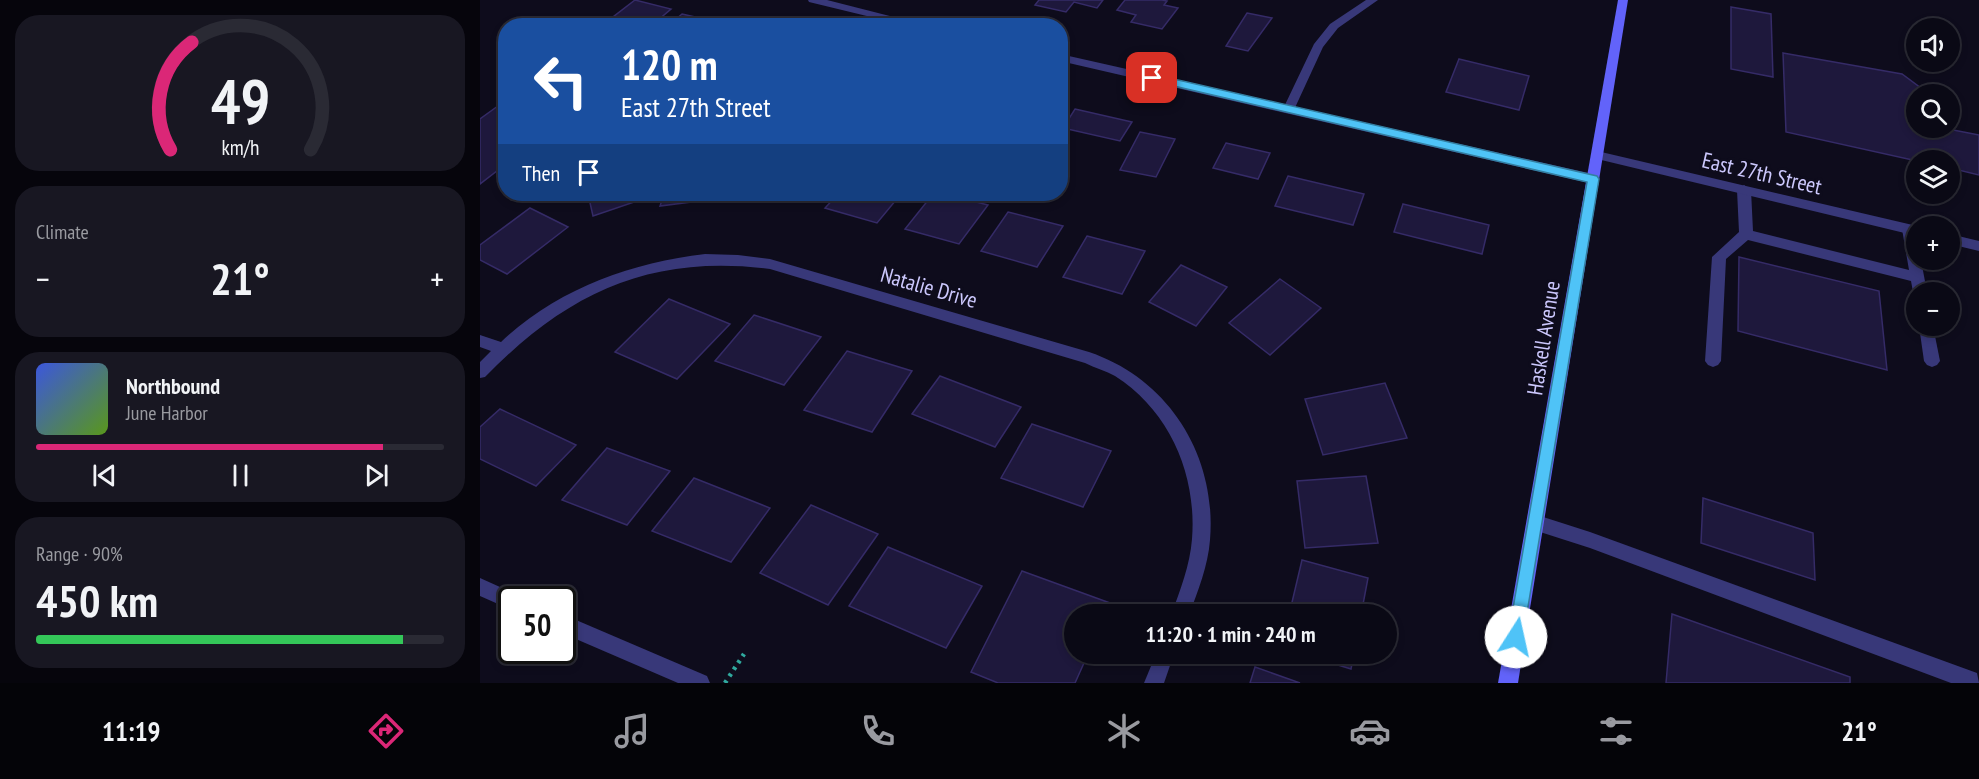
<!DOCTYPE html>
<html lang="en">
<head>
<meta charset="utf-8">
<style>
	:root { --surface:#0a0915; --page:#181722; --text:#f1f3f6; --muted:#999aa0; --line:#2a2a34; --accent:#db2777 }
	body { margin:0; font-family:"PT Sans Narrow",sans-serif; background:var(--page); color:var(--text); height:100vh; display:flex; flex-direction:column; font-size:22px; white-space:nowrap }
	* { box-sizing:border-box; margin:0 }
	p { font-size:20px; color:var(--muted) }
	.icon { flex:none; width:33px; height:33px; fill:none; stroke:currentColor; stroke-width:2; stroke-linecap:round; stroke-linejoin:round }
	.map { position:relative; flex:1; overflow:hidden }
	.sheet { display:flex; flex-direction:column; gap:15px; padding:15px; background:#06050c; width:480px }
	.sheet>* { flex:none }
	.banner { position:absolute; left:18px; top:18px; width:570px; height:183px; border-radius:24px; box-shadow:0 3px 9px #0003,0 0 0 2px var(--line); background:#1a4fa0; color:#fff; overflow:hidden }
	.fabs { position:absolute; left:1426px; top:18px; display:grid; gap:12px }
	.fabs a { display:grid; place-items:center; width:54px; height:54px; border-radius:50%; background:var(--surface); box-shadow:0 3px 9px #0003,0 0 0 2px var(--line); font-size:30px }
	.speed { position:absolute; left:18px; top:586px; display:flex; gap:12px; font-size:30px; font-weight:700; text-align:center }
	.speed>* { display:grid; place-content:center; width:78px; height:78px; border-radius:50%; background:var(--surface); box-shadow:0 3px 9px #0003,0 0 0 2px var(--line); line-height:1 }
	.speed .limit { border:3px solid #111; border-radius:9px; background:#fff; color:#111 }
	.pin { position:absolute; display:grid; place-items:center; width:51px; height:51px; color:#fff; margin:-26px; border-radius:12px; box-shadow:0 3px 9px #0006 }
	.me { position:absolute; width:66px; margin:-33px; rotate:10deg; stroke-linejoin:round; filter:drop-shadow(0 0 4px #0008) }
	.turn { display:flex; align-items:center; gap:21px; height:126px; padding:0 24px; font-size:27px }
	.turn .icon { width:78px; height:78px; stroke-width:2.5 }
	.turn b { display:block; font-size:42px; line-height:51px }
	.then { display:flex; align-items:center; height:57px; padding:0 24px; background:#0003; gap:12px; font-size:22px }
	.big { font-size:45px; font-weight:700; line-height:1.1 }
	.sheet .card { flex:1; display:flex; flex-direction:column; justify-content:center; gap:9px; min-width:0; padding:0 21px; border-radius:24px; background:var(--page) }
	.sheet .dial { align-items:center; gap:0 }
	.dial svg { height:156px; overflow:visible; fill:none; stroke:var(--line); stroke-width:7; stroke-linecap:round; text-anchor:middle }
	.dial text { fill:var(--text); stroke:none }
	.song { display:flex; align-items:center; gap:18px }
	.cover { width:72px; height:72px; border-radius:9px; background:linear-gradient(135deg,hsl(230 70% 55%),hsl(90 70% 35%)) }
	.played { height:6px; border-radius:3px; background:linear-gradient(90deg,var(--accent) 85%,var(--line) 85%) }
	.keys { display:flex; justify-content:space-around; direction:ltr }
	.heat { display:flex; justify-content:space-between; align-items:center; font-size:33px; direction:ltr }
	.charge { height:9px; border-radius:4px; background:linear-gradient(90deg,#34c759 90%,var(--line) 0) }
	.trip { position:absolute; left:584px; top:604px; width:333px; height:60px; border-radius:30px; background:var(--surface); box-shadow:0 3px 9px #0003,0 0 0 2px var(--line); font-weight:700; line-height:60px; text-align:center }
	.tabs { display:flex; height:96px; justify-content:space-around; align-items:center; background:#040408; color:var(--muted) }
	.tabs .icon { width:42px; height:42px }
	.tabs .current { color:var(--accent) }
	.tabs b { font-size:27px; color:var(--text) }
	main { display:flex; flex:1; min-height:0 }
	.map>svg:first-child { display:block }
	.building { fill:#1e183c; stroke:#352b67; stroke-width:1.5 }
	.lines { fill:none; stroke-linecap:round; stroke-linejoin:round }
	.path { stroke:#30a99e; stroke-width:4.5; stroke-dasharray:3 5; stroke-linecap:butt }
	.service { fill:#383879; fill-rule:evenodd }
	.minor { fill:#383879; fill-rule:evenodd }
	.tertiary { fill:#383879; fill-rule:evenodd }
	.secondary { fill:#6263fa; fill-rule:evenodd }
	.route { fill:#4fc3f7; stroke:#337fa1; stroke-width:1.5 }
	.labels { text-anchor:middle; dominant-baseline:central; stroke-width:6; stroke-linejoin:round; paint-order:stroke }
	.street-label { font-size:22px; fill:#ccc8fd; stroke:#0e0c1c }
</style>
</head>
<body>
<main>
<section class="sheet">
<div class="card dial"><svg viewBox="0 0 100 80">
<path d="M14 69A42 42 0 1 1 86 69"/>
<path d="M14 69A42 42 0 0 1 25 14" stroke="#db2777"/>
<text x="50" y="56" font-size="32" font-weight="700">49</text>
<text x="50" y="72" font-size="11">km/h</text>
</svg></div>
<div class="card"><p>Climate</p>
<div class="heat"><a>−</a><b class="big">21°</b><a>+</a></div>
</div>
<div class="card">
<div class="song"><i class="cover"></i><div><b>Northbound</b><p>June Harbor</p></div></div>
<div class="played"></div>
<div class="keys"><svg class="icon" aria-label="previous" viewBox="0 0 24 24"><path d="M18 5L8 12l10 7zM5 5v14"/></svg><svg class="icon" aria-label="pause" viewBox="0 0 24 24"><path d="M8 5v14M16 5v14"/></svg><svg class="icon" aria-label="next" viewBox="0 0 24 24"><path d="M6 5l10 7-10 7zM19 5v14"/></svg></div>
</div>
<div class="card"><p>Range · 90%</p><b class="big">450 km</b><div class="charge"></div></div>
</section>
<div class="map">
<svg width="1499" height="683" viewBox="0 0 1499 683">
	<rect width="100%" height="100%" fill="#0e0c1c"/>
	<g class="building">
		<polygon points="155,0 191,9 171,26 133,17"/>
		<polygon points="559,0 623,0 617,8 594,2 586,12 555,5"/>
		<polygon points="645,0 682,0 687,1 684,5 698,8 682,29 651,22 656,15 637,10"/>
		<polygon points="1251,7 1291,14 1293,77 1251,69"/>
		<polygon points="767,13 792,18 768,51 746,46"/>
		<polygon points="202,14 246,24 188,26"/>
		<polygon points="1303,53 1422,74 1449,94 1437,94 1437,128 1463,128 1499,135 1499,175 1470,168 1470,160 1437,161 1306,132"/>
		<polygon points="979,59 1049,76 1039,110 966,92"/>
		<polygon points="22,103 26,105 26,164 0,184 0,119"/>
		<polygon points="595,109 652,122 640,141 583,128"/>
		<polygon points="660,132 695,139 676,177 640,170"/>
		<polygon points="746,143 790,153 778,179 733,168"/>
		<polygon points="808,176 884,194 873,225 795,206"/>
		<polygon points="108,194 162,194 163,199 113,216"/>
		<polygon points="184,194 251,194 250,197 180,206"/>
		<polygon points="358,194 421,194 397,223 345,208"/>
		<polygon points="453,194 465,194 508,205 479,244 425,229"/>
		<polygon points="923,204 1009,225 1002,254 914,232"/>
		<polygon points="50,208 88,227 27,274 0,260 0,245"/>
		<polygon points="528,212 583,226 557,267 501,251"/>
		<polygon points="607,236 665,251 642,294 583,277"/>
		<polygon points="1259,257 1399,291 1407,370 1258,331"/>
		<polygon points="701,265 747,287 716,326 669,302"/>
		<polygon points="800,279 841,308 790,355 749,323"/>
		<polygon points="189,299 250,324 197,379 135,352"/>
		<polygon points="274,315 341,337 304,385 235,361"/>
		<polygon points="367,351 432,371 392,432 324,410"/>
		<polygon points="460,376 541,407 515,447 432,414"/>
		<polygon points="905,383 927,438 843,455 825,399"/>
		<polygon points="20,409 96,445 56,486 0,459 0,427"/>
		<polygon points="552,424 631,451 603,507 521,478"/>
		<polygon points="127,448 190,471 147,525 82,500"/>
		<polygon points="886,476 898,543 825,548 817,481"/>
		<polygon points="214,478 290,508 251,562 172,531"/>
		<polygon points="1223,498 1333,533 1335,580 1221,543"/>
		<polygon points="331,505 398,534 348,605 280,573"/>
		<polygon points="408,547 502,586 466,648 369,606"/>
		<polygon points="822,560 888,578 881,615 809,615"/>
		<polygon points="542,571 630,603 625,615 594,615 594,654 608,654 595,683 518,683 491,672"/>
		<polygon points="1192,614 1370,677 1370,683 1186,683"/>
		<polygon points="822,654 874,654 871,669"/>
		<polygon points="775,667 820,683 770,683"/>
	</g>
	<g class="lines">
		<polyline class="path" points="245,683 264,654"/>
		<g class="service">
			<polygon points="1264,185 1271,190 1273,231 1429,270 1422,229 1424,225 1434,225 1437,236 1437,260 1441,260 1447,292 1437,292 1437,297 1433,292 1431,281 1268,240 1246,259 1241,361 1238,365 1233,367 1228,365 1225,361 1232,257 1259,232 1257,190"/>
			<polygon points="1439,326 1453,326 1460,361 1457,365 1452,367 1447,365 1444,361"/>
			<polygon points="1057,515 1110,532 1497,673 1499,683 1471,683 1110,548 1057,531 1051,529 1048,523 1051,517"/>
		</g>
		<g class="minor">
			<polygon points="886,0 898,0 858,28 843,47 813,112 805,112 803,109 834,44 850,24"/>
			<polygon points="1117,151 1437,226 1437,236 1113,158 1111,155 1113,152"/>
			<polygon points="1470,234 1499,241 1499,251 1470,244"/>
			<path d="M225 254 258 255 290 259 609 352C689 379 737 456 730 540 728 566 718 591 709 615H691C700 591 710 565 712 539 717 475 690 411 635 376 626 371 615 368 605 363L290 269C171 254 88 292 5 377L0 378V362L11 351 0 347V335L21 342C77 289 150 263 225 254Z"/>
			<polygon points="0,578 38,595 41,600 32,600 32,610 0,596"/>
			<polygon points="82,614 227,676 230,683 198,683 82,633"/>
			<polygon points="676,654 694,654 684,683 664,683"/>
		</g>
		<g class="tertiary">
			<polygon points="328,0 347,0 449,26 428,26 329,2"/>
			<polygon points="580,54 1113,174 1119,179 1113,184 580,61"/>
		</g>
		<polygon class="secondary" points="1138,0 1148,0 1038,683 1018,683"/>
	</g>
	<polygon class="route" points="672,74 1117,176 1119,179 1042,643 1036,646 1030,643 1028,637 1107,182 668,80 667,78"/>
	<g class="labels">
		<g class="street-label">
			<text transform="translate(1282 173) rotate(13)">East 27th Street</text>
			<text transform="translate(449 287) rotate(16)">Natalie Drive</text>
			<text transform="translate(1063 338) rotate(-81)">Haskell Avenue</text>
		</g>
	</g>
</svg>
<div class="fabs">
<a><svg class="icon" aria-label="sound" viewBox="0 0 24 24"><path d="M4 9h4l5-4v14l-5-4H4zM17 9q2 3 0 6"/></svg></a>
<a><svg class="icon" aria-label="search" viewBox="0 0 24 24"><circle cx="10" cy="10" r="6"/><path d="M15 15l6 6"/></svg></a>
<a><svg class="icon" aria-label="layers" viewBox="0 0 24 24"><path d="M12 4l9 5-9 5-9-5zM3 14l9 5 9-5"/></svg></a>
<a>+</a>
<a>−</a>
</div>
<div class="speed"><div class="limit">50</div></div>
<div class="pin" style="left:672px;top:78px;background:#d93025"><svg class="icon" aria-label="arrive" viewBox="0 0 24 24"><path d="M6 21V4h12l-3 4 3 4H6"/></svg></div>
<svg class="me" style="left:1036px;top:637px" viewBox="-20 -20 40 40"><circle r="19" fill="#fff"/><path d="M0-13L10 11 0 6-10 11z" fill="#4fc3f7"/></svg>
<div class="trip">11:20 · 1 min · 240 m</div>
<div class="banner">
<div class="turn"><svg class="icon" aria-label="left" viewBox="0 0 24 24"><path d="M17 20v-9H6M10 6l-5 5 5 5"/></svg><div><b>120 m</b>East 27th Street</div></div>
<div class="then">Then<svg class="icon" aria-label="arrive" viewBox="0 0 24 24"><path d="M6 21V4h12l-3 4 3 4H6"/></svg></div>
</div>
</div>
</main>
<nav class="tabs">
<b>11:19</b>
<svg class="icon current" aria-label="directions" viewBox="0 0 24 24"><path d="M12 3l9 9-9 9-9-9zM9 14v-3h6M13 9l2 2-2 2"/></svg>
<svg class="icon" aria-label="music" viewBox="0 0 24 24"><path d="M9 18V5l10-2v13"/><circle cx="6" cy="18" r="3"/><circle cx="16" cy="16" r="3"/></svg>
<svg class="icon" aria-label="phone" viewBox="0 0 24 24"><path d="M5 4h4l2 5-3 2q2 4 5 5l2-3 5 2v4C11 20 4 13 5 4z"/></svg>
<svg class="icon" aria-label="climate" viewBox="0 0 24 24"><path d="M12 3v18M4 7l16 10M4 17L20 7"/></svg>
<svg class="icon" aria-label="car" viewBox="0 0 24 24"><path d="M5 17H2v-5l4-1 3-4h7l3 4 3 1v5h-3M9 17h6M6 11h13"/><circle cx="7" cy="17" r="2"/><circle cx="17" cy="17" r="2"/></svg>
<svg class="icon" aria-label="filters" viewBox="0 0 24 24"><path d="M4 7h16M4 17h16"/><circle cx="9" cy="7" r="2"/><circle cx="15" cy="17" r="2"/></svg>
<b>21°</b>
</nav>
</body>
</html>
